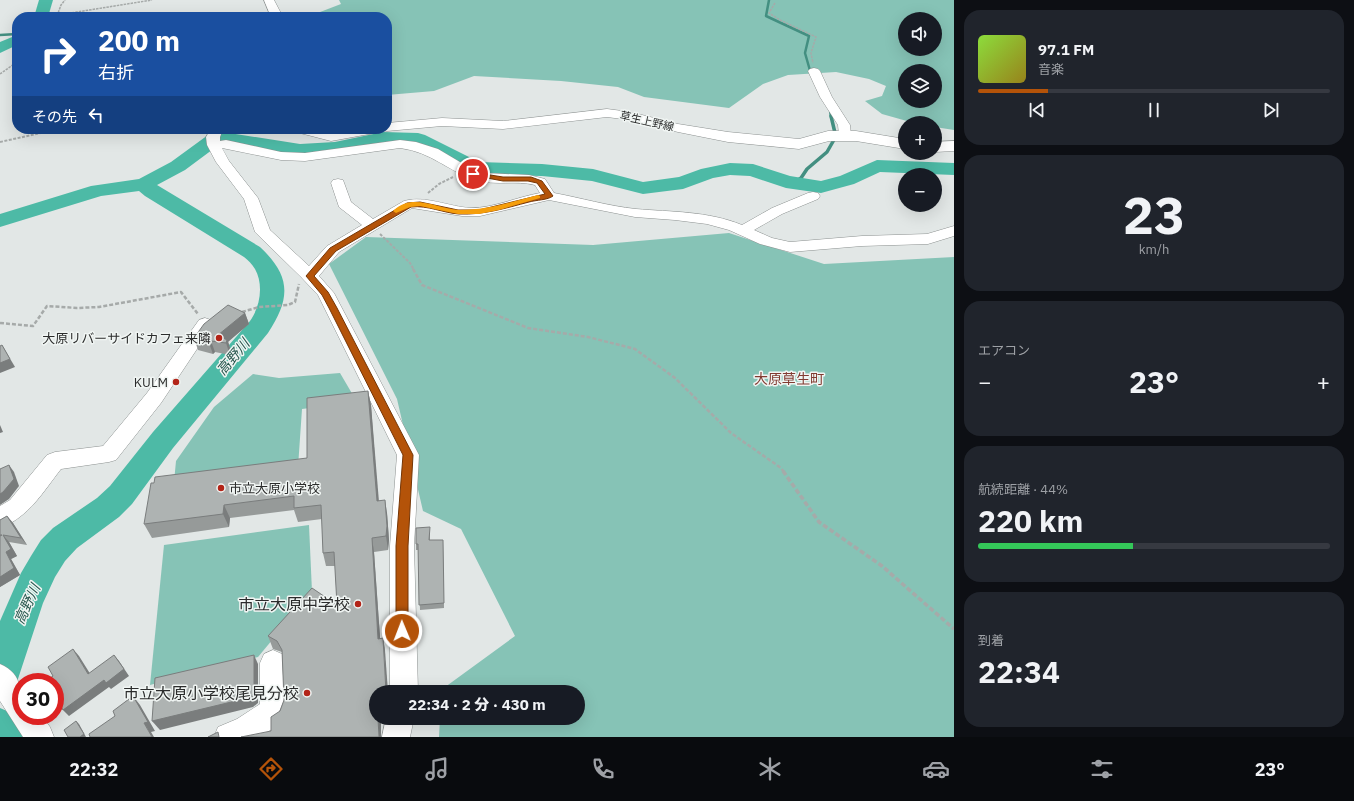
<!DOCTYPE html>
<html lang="ja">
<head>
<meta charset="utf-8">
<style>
	:root { --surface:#171b24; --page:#20242c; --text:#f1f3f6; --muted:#9ea1a6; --line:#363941; --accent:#b45309 }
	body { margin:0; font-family:"IBM Plex Sans","Noto Sans JP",sans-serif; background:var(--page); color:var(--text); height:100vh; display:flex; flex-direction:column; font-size:15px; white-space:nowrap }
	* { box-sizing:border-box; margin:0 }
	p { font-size:13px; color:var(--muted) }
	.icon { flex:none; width:22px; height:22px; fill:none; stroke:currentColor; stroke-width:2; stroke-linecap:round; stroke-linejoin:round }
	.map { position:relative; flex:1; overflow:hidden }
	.sheet { display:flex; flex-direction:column; gap:10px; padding:10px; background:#0d0f14; width:400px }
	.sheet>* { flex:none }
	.banner { position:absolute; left:12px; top:12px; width:380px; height:122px; border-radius:16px; box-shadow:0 4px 16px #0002; background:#1a4fa0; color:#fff; overflow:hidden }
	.buttons { position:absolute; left:898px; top:12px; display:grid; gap:8px }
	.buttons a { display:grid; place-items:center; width:44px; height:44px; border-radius:50%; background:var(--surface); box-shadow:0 4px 16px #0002; font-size:20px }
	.speed { position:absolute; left:12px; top:673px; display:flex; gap:8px; font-size:20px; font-weight:700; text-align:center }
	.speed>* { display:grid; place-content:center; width:52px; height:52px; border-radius:50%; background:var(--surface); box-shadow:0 4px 16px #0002; line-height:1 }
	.speed .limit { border:6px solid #d22; background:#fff; color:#111 }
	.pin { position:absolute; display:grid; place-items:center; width:34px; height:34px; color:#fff; margin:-17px; border:2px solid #fff; border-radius:50%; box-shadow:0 1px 4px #0007 }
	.me { position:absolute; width:44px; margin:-22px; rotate:359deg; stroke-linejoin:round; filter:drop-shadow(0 0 3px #0008) }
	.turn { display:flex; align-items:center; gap:14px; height:84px; padding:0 20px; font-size:18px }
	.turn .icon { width:52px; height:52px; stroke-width:2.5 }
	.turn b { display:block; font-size:28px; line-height:34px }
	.then { display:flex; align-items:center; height:38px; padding:0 20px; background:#0003; gap:8px; font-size:15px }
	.big { font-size:30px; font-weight:800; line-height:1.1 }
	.sheet .tile { flex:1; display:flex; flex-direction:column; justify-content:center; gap:6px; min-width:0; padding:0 14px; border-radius:16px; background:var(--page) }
	.sheet .dial { align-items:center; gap:0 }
	.dial b { font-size:52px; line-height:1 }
	.song { display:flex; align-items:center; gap:12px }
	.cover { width:48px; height:48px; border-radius:6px; background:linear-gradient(135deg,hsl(90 70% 55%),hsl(50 70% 35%)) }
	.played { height:4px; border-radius:2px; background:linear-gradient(90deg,var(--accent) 20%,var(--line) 20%) }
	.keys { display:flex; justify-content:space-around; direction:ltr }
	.heat { display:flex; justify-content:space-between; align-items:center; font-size:22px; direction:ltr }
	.charge { height:6px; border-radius:3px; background:linear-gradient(90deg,#34c759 44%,var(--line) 0) }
	.trip { position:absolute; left:369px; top:685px; width:216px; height:40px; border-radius:20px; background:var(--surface); box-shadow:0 4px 16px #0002; font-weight:800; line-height:40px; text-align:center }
	.tabs { display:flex; height:64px; justify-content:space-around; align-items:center; background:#090b0e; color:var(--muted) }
	.tabs .icon { width:28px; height:28px }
	.tabs .on { color:var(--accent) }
	.tabs b { font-size:18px; color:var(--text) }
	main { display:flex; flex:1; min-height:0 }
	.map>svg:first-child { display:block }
	.green { fill:#86c3b6; fill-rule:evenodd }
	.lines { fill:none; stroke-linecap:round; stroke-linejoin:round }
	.stream-far1 { stroke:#438f81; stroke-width:2.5 }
	.stream { stroke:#438f81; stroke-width:3.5 }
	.river { fill:#4dbaa6; fill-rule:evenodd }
	.minor-casing { stroke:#8c9190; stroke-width:1 }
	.major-casing { stroke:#8c9190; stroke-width:1 }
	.path-far3 { stroke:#a6aaa9; stroke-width:1.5; stroke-dasharray:2.5 1; stroke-linecap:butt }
	.path-far2 { stroke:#a6aaa9; stroke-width:2; stroke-dasharray:3 1.5; stroke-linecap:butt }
	.path-far1 { stroke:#a6aaa9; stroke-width:2.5; stroke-dasharray:4 2; stroke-linecap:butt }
	.path { stroke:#a6aaa9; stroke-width:3.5; stroke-dasharray:5 2.5; stroke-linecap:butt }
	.minor { fill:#fff; fill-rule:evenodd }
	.major { fill:#fff; fill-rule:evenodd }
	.wall { fill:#969a99 }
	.shaded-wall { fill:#7a7d7d }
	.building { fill:#aeb3b2; stroke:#7a7d7d }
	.route { fill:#b45309; stroke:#753606 }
	.slow { fill:#f59e0b }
	.poi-dot { fill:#b32418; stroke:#f0f5f3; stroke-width:1.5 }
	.labels { text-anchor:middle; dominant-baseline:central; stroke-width:3; stroke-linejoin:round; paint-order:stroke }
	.far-street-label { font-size:11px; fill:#2b2c2c; stroke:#f0f5f3 }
	.poi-label { font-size:13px; fill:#2b2c2c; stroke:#f0f5f3; text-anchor:end }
	.water-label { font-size:14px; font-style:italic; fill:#27564d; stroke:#f0f5f3 }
	.neighbourhood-label { font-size:14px; fill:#813a30; stroke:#f0f5f3 }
	.near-poi-label { font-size:16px; fill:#2b2c2c; stroke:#f0f5f3; text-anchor:end }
</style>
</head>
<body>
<main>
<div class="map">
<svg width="954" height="737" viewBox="0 0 954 737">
	<rect width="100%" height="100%" fill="#e2e7e6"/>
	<g class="green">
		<path d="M339 0H954V130L935 127V123H914L882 114 865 101 882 96 886 86 869 79 836 72 788 75 763 84 729 108 644 97 618 87 561 81 474 76 434 91 387 95V17H307L341 4ZM905 19H935V49H905ZM905 71H935V101H905Z"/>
		<polygon points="729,233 824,264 954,257 954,737 439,737 440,718 578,718 578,692 441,692 441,690 515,636 461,529 423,511 397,399 329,264 366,237 593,245"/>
		<polygon points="340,373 357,402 302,409 298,467 174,482 176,461 214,407 253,374 279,378"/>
		<polygon points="309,525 312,592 258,657 150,685 164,545"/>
	</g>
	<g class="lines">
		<g class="stream-far1">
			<polyline points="769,0 766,16 809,36 805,53 811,74"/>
			<polyline points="0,35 17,34"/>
			<polyline points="830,110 831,117"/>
		</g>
		<g class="stream">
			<polyline points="831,116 835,133"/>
			<polyline points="795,182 801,178 807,169 827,152 835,138"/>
		</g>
		<g class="river">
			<polygon points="39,0 53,0 48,17 34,17"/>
			<polygon points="17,35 17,45 0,53 0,42"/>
			<path d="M223 132 300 144 335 142 383 132 418 133 425 135 479 162 542 164 593 169 643 182 679 177 701 169 730 163 753 164 790 176 821 181 840 176 877 160 954 163V175L880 172 854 184 821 193 786 188 750 176 730 175 713 178 683 189 643 194 592 181 542 176 490 175 467 171 414 144H383L335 154 300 156 220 144 185 170 157 185 260 247C291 276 291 298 268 333L173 448 132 504 119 517 77 548 65 561 55 577 43 603 14 691 0 696V621L21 573 31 556 41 540 53 528 97 498 110 486 153 432 250 321C260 307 264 285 255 269 252 264 248 260 244 257L145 196 139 191 101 196 0 227V214L91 186 139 179 171 162 208 135Z"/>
			<polygon points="0,708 14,714 24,737 0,737"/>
		</g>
		<g class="minor-casing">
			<g id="minor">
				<polygon points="814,68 818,69 820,71 832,97 850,125 851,135 850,138 840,138 839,135 838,125 820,97 808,71 810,69"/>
				<path d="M211 129H223L220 137V141L226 140 281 152 305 153 400 140 416 142 438 149 470 168 484 173 529 175 545 179 554 193C581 198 608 206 636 209 671 212 708 211 742 225L772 208 808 193 813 192 818 193 820 196 818 199 782 214 754 230 772 238 790 242 862 236 927 234 954 226V236L928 244 862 246 790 252 760 244 729 230 707 224 675 220 635 217 549 200 480 216H462L412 208 339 252 319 276 334 293 419 455 414 546 418 692H390V546L397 455 318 295 301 277 255 232 244 199 216 162 207 145 206 137ZM222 148 281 160 305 161 400 148C432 152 447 171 476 180 495 186 516 180 535 185L540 193C517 197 494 208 471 208 449 207 426 195 404 201L373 219 351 202 343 180 338 179 333 180 331 183 339 207 362 225 327 246 309 266 270 230 258 198 229 161Z"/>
				<path d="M205 318 211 320 214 324 211 328 161 403 116 460 109 462 61 469C43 492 29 517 0 528V506L10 500 47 455 55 452 103 446 147 393 199 320Z"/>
				<polygon points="273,650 282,654 286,663 288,711 284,721 260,737 214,737 218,727 237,719 260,704 260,663 264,654"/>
				<path d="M0 664C24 674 21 694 21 716H42L50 727 54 737H23L0 701Z"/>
				<polygon points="386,718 414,718 410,737 382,737"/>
			</g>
		</g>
		<g class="major-casing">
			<g id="major">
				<polygon points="264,0 274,0 283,17 271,17"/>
				<polygon points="607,109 630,112 678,124 728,132 799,139 828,131 856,131 905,139 905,149 856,141 829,141 799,149 728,142 678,132 630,120 607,117 503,129 442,126 387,131 382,130 380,132 375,133 331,141 296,132 294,129 320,129 331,131 347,129 387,129 387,123 442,118 503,121"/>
				<polygon points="954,141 954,151 935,152 935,142"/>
			</g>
		</g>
		<g class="path-far3">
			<polyline points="775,3 769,13 780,20 816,37 811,53 813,63"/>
			<polyline points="58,15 152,0"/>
			<polyline points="57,16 61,5 65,0"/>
			<polyline points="253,17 264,15"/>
			<polyline points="0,74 17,62"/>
		</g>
		<g class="path-far2">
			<polyline points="0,142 59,129"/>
			<polyline points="428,193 439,184 453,177"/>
			<polyline points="380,234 410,263 414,270"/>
		</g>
		<g class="path-far1">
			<polyline points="413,269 422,285 528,328 588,337 635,349 675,378 731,433 781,468 784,472"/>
			<polyline points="242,312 259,307 288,305 295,302 299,284"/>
			<polyline points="0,323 33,326 47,306 77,308 99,307 181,292 198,314"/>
		</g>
		<polyline class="path" points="783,471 819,522 882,566 954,629"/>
		<use href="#minor" class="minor"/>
		<use href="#major" class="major"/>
	</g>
	<g class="wall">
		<polygon points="245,313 249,324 228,341 231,351 230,355 215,352 213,354 198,350 194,338"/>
		<polygon points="368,391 371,405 378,501 387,513 389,540 388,550 374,552 380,638 383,638 385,650 376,692 376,718 385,718 384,720 381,721 271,731 284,700 282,652 273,649 268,636 337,605 335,566 326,566 323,553 322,519 298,522 294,510 230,518 229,527 152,538 144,524 307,458"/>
		<polygon points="7,516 13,523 27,545 9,542 17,556 11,559 20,575 0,587 0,520"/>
		<polygon points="430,533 430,540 443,540 444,608 420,610 418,550 416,550 416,544"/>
	</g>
	<g class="shaded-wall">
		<polygon points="245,313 249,324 228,342 231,351 230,355 226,343 218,335"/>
		<polygon points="211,341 215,352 213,354 209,343"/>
		<polygon points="2,345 15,367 0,373 0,363"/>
		<polygon points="368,391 371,405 380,514 377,501"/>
		<polygon points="0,425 3,432 0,433"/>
		<polygon points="9,465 14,472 19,486 9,499 0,505 0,494"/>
		<polygon points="385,500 387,513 389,540 388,550 386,536"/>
		<polygon points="224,505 230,518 229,527 223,514"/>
		<polygon points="7,516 13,523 27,545 21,538"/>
		<polygon points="3,535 9,542 17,556 11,559 20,575 0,587 0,577"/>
		<polygon points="372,538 374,552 381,651 378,639"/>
		<polygon points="383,638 385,650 388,692 386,692"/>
		<polygon points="73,649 79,656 94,680 88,674"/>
		<polygon points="114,655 119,661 129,676 111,689 109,687 69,716 63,710"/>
		<polygon points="254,655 258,664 258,703 253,707 160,730 152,721"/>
		<polygon points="133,696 140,705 155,731 151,732 154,737 152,737 144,723"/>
		<polygon points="378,718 380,718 381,721 381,737 379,737"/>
		<polygon points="76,721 79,724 86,737 80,737"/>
	</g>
	<g class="building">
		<polygon points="228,305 245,313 218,335 227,340 226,343 211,341 209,343 194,338 204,324"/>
		<polygon points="2,345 10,359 0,363 0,346"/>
		<polygon points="368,391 377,501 385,500 387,526 386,536 372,538 378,639 383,638 386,692 376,692 376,718 378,718 379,737 241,737 271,731 271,717 280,711 284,700 282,650 277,641 268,636 312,588 337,605 334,552 323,553 321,505 294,508 294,496 224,505 223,514 144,524 151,483 154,483 155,477 307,458 307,398"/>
		<polygon points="9,465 14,479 3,492 0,494 0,469"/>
		<polygon points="7,516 21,538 3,535 11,549 6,552 14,568 0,577 0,536 2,535 0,535 0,520"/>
		<polygon points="430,527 429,540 443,540 444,603 419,605 418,544 416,544 416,528"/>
		<polygon points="73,649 88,674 114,655 124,669 106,683 104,680 63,710 55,697 55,682 46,682 46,681 53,676 48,667"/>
		<polygon points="254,655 254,694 248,698 152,721 155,678"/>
		<polygon points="133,696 148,722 144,723 152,737 90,737 89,734 115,716 113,711"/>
		<polygon points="76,721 84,734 80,737 68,737 64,730"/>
		<polygon points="218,732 219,737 208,737"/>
	</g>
	<path class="route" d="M471 172 503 177H531L542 181 553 196C548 200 536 200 529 202 506 208 484 215 459 214 443 213 428 205 411 207L336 251 314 276 328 292 337 308 413 455 408 546V631L407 635 402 637 398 635 396 631V546L403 455 329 308 322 295 306 276 330 248 407 203 420 202 458 210H479L545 194 537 183 528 181H503L471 175Z"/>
	<path class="slow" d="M538 195 540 196V198L499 210 479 214H458L420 206 410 207 396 213 393 211C412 192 437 209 460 210 487 210 512 202 538 195Z"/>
	<g class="poi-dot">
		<circle cx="219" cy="338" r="4"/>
		<circle cx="176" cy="382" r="4"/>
		<circle cx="221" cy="488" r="4"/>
		<circle cx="358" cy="604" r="4"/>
		<circle cx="307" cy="693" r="4"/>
	</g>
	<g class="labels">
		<g class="far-street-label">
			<text transform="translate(647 121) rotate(13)">草生上野線</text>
		</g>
		<g class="poi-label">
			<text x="211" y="338">大原リバーサイドカフェ来隣</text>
			<text x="168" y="382">KULM</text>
			<text x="229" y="488" text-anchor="start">市立大原小学校</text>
		</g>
		<g class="water-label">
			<text transform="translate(233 357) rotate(-50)">高野川</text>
			<text transform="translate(27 604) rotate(-65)">高野川</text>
		</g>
		<g class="neighbourhood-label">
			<text x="789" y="379">大原草生町</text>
		</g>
		<g class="near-poi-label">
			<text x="350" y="604">市立大原中学校</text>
			<text x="299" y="693">市立大原小学校尾見分校</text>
		</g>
	</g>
</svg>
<div class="buttons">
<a><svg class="icon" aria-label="sound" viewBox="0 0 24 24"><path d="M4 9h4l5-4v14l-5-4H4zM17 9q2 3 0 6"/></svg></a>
<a><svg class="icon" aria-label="layers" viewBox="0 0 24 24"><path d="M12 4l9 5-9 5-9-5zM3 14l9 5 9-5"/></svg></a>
<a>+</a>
<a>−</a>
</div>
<div class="speed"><div class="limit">30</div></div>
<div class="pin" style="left:473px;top:174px;background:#d93025"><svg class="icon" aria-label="arrive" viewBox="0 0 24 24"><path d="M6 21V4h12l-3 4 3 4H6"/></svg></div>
<svg class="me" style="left:402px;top:631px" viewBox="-20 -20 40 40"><circle r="17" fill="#b45309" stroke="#fff" stroke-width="3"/><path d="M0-11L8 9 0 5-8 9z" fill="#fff"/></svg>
<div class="trip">22:34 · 2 分 · 430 m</div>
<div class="banner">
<div class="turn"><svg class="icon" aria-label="right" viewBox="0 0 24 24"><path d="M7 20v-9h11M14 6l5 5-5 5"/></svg><div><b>200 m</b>右折</div></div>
<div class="then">その先<svg class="icon" aria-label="left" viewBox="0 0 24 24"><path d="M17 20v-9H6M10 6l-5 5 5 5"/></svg></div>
</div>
</div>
<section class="sheet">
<div class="tile">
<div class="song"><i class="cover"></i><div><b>97.1 FM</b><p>音楽</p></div></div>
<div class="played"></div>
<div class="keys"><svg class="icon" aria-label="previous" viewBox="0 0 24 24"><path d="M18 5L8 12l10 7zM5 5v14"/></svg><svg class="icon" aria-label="pause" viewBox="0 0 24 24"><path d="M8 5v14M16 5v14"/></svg><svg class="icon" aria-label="next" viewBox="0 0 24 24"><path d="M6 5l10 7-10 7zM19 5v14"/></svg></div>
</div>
<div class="tile dial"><b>23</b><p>km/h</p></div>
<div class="tile"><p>エアコン</p>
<div class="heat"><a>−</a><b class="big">23°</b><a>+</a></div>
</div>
<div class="tile"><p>航続距離 · 44%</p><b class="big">220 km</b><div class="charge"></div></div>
<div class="tile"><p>到着</p><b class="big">22:34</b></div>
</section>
</main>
<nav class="tabs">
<b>22:32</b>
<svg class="icon on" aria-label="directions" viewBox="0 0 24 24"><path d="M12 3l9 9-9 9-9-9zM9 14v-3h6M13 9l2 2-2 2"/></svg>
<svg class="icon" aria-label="music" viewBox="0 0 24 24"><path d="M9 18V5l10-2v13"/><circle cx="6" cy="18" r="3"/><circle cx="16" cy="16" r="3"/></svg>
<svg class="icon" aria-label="phone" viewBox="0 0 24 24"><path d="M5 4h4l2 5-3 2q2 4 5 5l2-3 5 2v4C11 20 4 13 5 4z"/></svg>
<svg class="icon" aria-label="climate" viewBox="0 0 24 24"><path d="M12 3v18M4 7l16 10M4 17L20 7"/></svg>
<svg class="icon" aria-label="car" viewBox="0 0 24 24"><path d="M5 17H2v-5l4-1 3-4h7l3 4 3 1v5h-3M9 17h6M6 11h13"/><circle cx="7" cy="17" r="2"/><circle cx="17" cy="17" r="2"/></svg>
<svg class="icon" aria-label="filters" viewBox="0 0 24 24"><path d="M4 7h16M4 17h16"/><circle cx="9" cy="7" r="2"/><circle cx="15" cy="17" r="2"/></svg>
<b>23°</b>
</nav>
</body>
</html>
